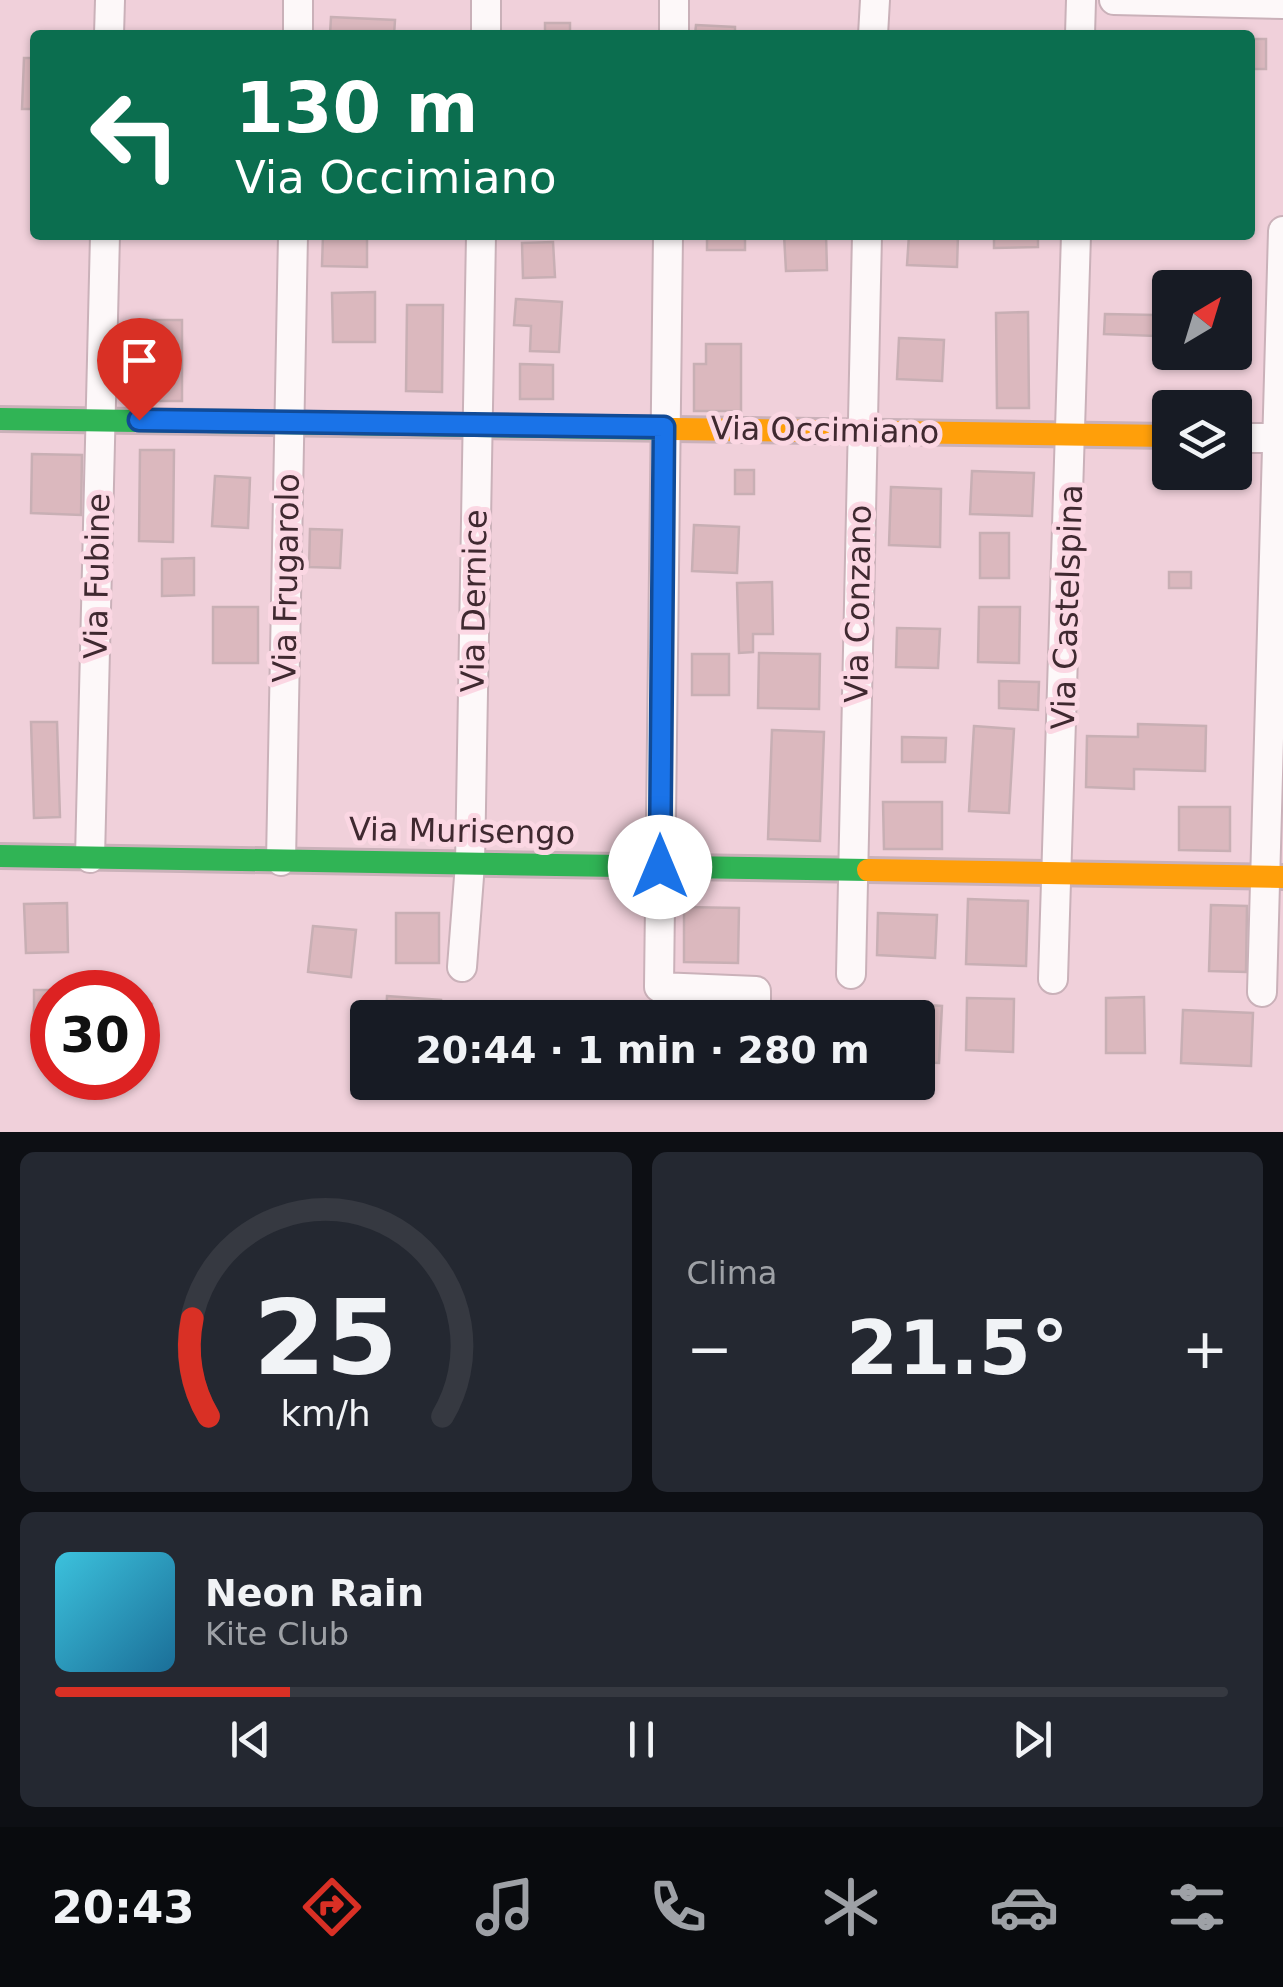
<!DOCTYPE html>
<html lang="it">
<head>
<meta charset="utf-8">
<style>
	:root { --surface:#171b24; --page:#242831; --text:#f1f3f6; --muted:#9ea1a6; --line:#363941; --accent:#d93025 }
	body { margin:0; font-family:"DejaVu Sans",sans-serif; background:var(--page); color:var(--text); height:100vh; display:flex; flex-direction:column; font-size:38px; white-space:nowrap }
	* { box-sizing:border-box; margin:0 }
	p { font-size:32px; color:var(--muted) }
	.icon { flex:none; width:55px; height:55px; fill:none; stroke:currentColor; stroke-width:2; stroke-linecap:round; stroke-linejoin:round }
	.map { position:relative; height:1132px; overflow:hidden }
	.panel { display:flex; flex-direction:column; gap:20px; padding:20px; background:#0d0f14; flex:1 }
	.panel>* { flex:none }
	.banner { position:absolute; left:30px; top:30px; width:1225px; height:210px; border-radius:10px; box-shadow:0 2px 8px #0004; background:#0b6e4f; color:#fff; overflow:hidden }
	.needle { width:65px; rotate:38deg }
	.buttons { position:absolute; left:1152px; top:270px; display:grid; gap:20px }
	.buttons a { display:grid; place-items:center; width:100px; height:100px; border-radius:10px; background:var(--surface); box-shadow:0 2px 8px #0004; font-size:50px }
	.speed { position:absolute; left:30px; top:970px; display:flex; gap:20px; font-size:50px; font-weight:700; text-align:center }
	.speed>* { display:grid; place-content:center; width:130px; height:130px; border-radius:50%; background:var(--surface); box-shadow:0 2px 8px #0004; line-height:1 }
	.speed .limit { border:15px solid #d22; background:#fff; color:#111 }
	.pin { position:absolute; display:grid; place-items:center; width:85px; height:85px; color:#fff; margin:-102px -42px; border-radius:50% 50% 50% 0; rotate:-45deg; box-shadow:0 0 10px #0007 }
	.pin .icon { rotate:45deg }
	.me { position:absolute; width:110px; margin:-55px; rotate:0deg; stroke-linejoin:round; filter:drop-shadow(0 0 8px #0008) }
	.turn { display:flex; align-items:center; gap:35px; height:210px; padding:0 40px; font-size:45px }
	.turn .icon { width:130px; height:130px; stroke-width:2.5 }
	.turn b { display:block; font-size:70px; line-height:85px }
	.big { font-size:75px; font-weight:700; line-height:1.1 }
	.panel .card { flex:1; display:flex; flex-direction:column; justify-content:center; gap:15px; min-width:0; padding:0 35px; border-radius:15px; background:var(--page) }
	.panel .dial { align-items:center; gap:0 }
	.dial svg { height:260px; overflow:visible; fill:none; stroke:var(--line); stroke-width:7; stroke-linecap:round; text-anchor:middle }
	.dial text { fill:var(--text); stroke:none }
	.song { display:flex; align-items:center; gap:30px }
	.cover { width:120px; height:120px; border-radius:15px; background:linear-gradient(135deg,hsl(190 70% 55%),hsl(200 70% 35%)) }
	.played { height:10px; border-radius:5px; background:linear-gradient(90deg,var(--accent) 20%,var(--line) 20%) }
	.keys { display:flex; justify-content:space-around; direction:ltr }
	.heat { display:flex; justify-content:space-between; align-items:center; font-size:55px; direction:ltr }
	.panel .tiles { flex:1; display:grid; gap:20px; grid-template-columns:1fr 1fr }
	.card:last-child { grid-column:span 2 }
	.trip { position:absolute; left:350px; top:1000px; width:585px; height:100px; border-radius:10px; background:var(--surface); box-shadow:0 2px 8px #0004; font-weight:700; line-height:100px; text-align:center }
	.tab-bar { display:flex; height:160px; justify-content:space-around; align-items:center; background:#090b0e; color:var(--muted) }
	.tab-bar .icon { width:70px; height:70px }
	.tab-bar .active { color:var(--accent) }
	.tab-bar b { font-size:45px; color:var(--text) }
	.map>svg:first-child { display:block }
	.building { fill:#dbb8be; stroke:#c8afb4; stroke-width:2.5 }
	.lines { fill:none; stroke-linecap:round; stroke-linejoin:round }
	.street-casing { stroke:#cab1b9; stroke-width:32 }
	.fast-casing { stroke:#cab1b9; stroke-width:28 }
	.slow-casing { stroke:#cab1b9; stroke-width:28 }
	.street { stroke:#fdf8f9; stroke-width:28 }
	.fast { stroke:#30b455; stroke-width:22 }
	.slow { stroke:#ff9f0a; stroke-width:22 }
	.route-casing { stroke:#114b97; stroke-width:25 }
	.route { stroke:#1a73e8; stroke-width:18 }
	.labels { text-anchor:middle; dominant-baseline:central; stroke-width:10; stroke-linejoin:round; paint-order:stroke }
	.street-label { font-size:32px; fill:#3f2930; stroke:#fbd7e3 }
</style>
</head>
<body>
<div class="map">
<svg width="1283" height="1132" viewBox="0 0 1283 1132">
	<rect width="100%" height="100%" fill="#f0d0da"/>
	<g class="building">
		<polygon points="331,17 395,20 394,35 330,35"/>
		<rect x="545" y="23" width="25" height="12"/>
		<polygon points="696,25 735,27 735,35 695,35"/>
		<rect x="1250" y="39" width="16" height="30"/>
		<polygon points="24,58 35,58 35,109 22,109"/>
		<polygon points="323,235 367,235 367,267 322,266"/>
		<rect x="707" y="235" width="38" height="15"/>
		<polygon points="784,235 826,235 827,270 786,271"/>
		<polygon points="909,235 958,235 957,267 907,265"/>
		<polygon points="994,235 1038,235 1038,247 994,248"/>
		<polygon points="553,242 555,277 523,278 522,243"/>
		<polygon points="375,292 375,342 333,342 332,293"/>
		<polygon points="516,299 562,302 559,352 530,351 531,326 514,325"/>
		<polygon points="407,305 443,305 442,392 406,391"/>
		<polygon points="1028,312 1029,408 997,408 996,313"/>
		<polygon points="1105,314 1156,315 1156,336 1104,334"/>
		<rect x="143" y="320" width="39" height="81"/>
		<polygon points="899,338 944,340 942,381 897,379"/>
		<polygon points="706,344 741,344 741,411 694,411 694,364 706,364"/>
		<polygon points="520,364 553,365 553,399 520,399"/>
		<polygon points="140,450 174,450 173,542 139,541"/>
		<polygon points="32,454 82,455 81,515 31,513"/>
		<rect x="735" y="470" width="19" height="24"/>
		<polygon points="972,471 1034,473 1032,516 970,514"/>
		<polygon points="215,476 250,478 248,528 212,526"/>
		<polygon points="891,487 941,489 940,547 889,545"/>
		<polygon points="694,525 739,527 737,573 692,571"/>
		<polygon points="310,529 342,530 340,568 309,567"/>
		<rect x="980" y="533" width="29" height="45"/>
		<polygon points="194,558 194,595 162,596 162,559"/>
		<rect x="1169" y="572" width="22" height="16"/>
		<polygon points="772,582 773,634 753,634 753,652 739,653 737,583"/>
		<rect x="213" y="607" width="45" height="56"/>
		<polygon points="979,607 1020,607 1019,663 978,662"/>
		<polygon points="897,628 940,629 938,668 896,667"/>
		<polygon points="759,653 820,654 819,709 758,708"/>
		<rect x="692" y="654" width="37" height="41"/>
		<polygon points="999,681 1039,682 1038,710 999,708"/>
		<polygon points="31,722 57,722 60,817 34,818"/>
		<polygon points="1138,724 1206,726 1205,771 1134,769 1134,789 1086,787 1087,736 1138,737"/>
		<polygon points="974,726 1014,729 1009,813 969,811"/>
		<polygon points="772,730 824,732 820,841 768,839"/>
		<polygon points="902,737 946,738 945,762 902,762"/>
		<polygon points="883,802 942,802 942,849 884,849"/>
		<polygon points="1179,807 1230,807 1230,851 1179,850"/>
		<polygon points="968,899 1028,901 1026,966 966,964"/>
		<polygon points="67,903 68,952 26,953 24,904"/>
		<polygon points="1211,905 1247,906 1246,972 1209,971"/>
		<polygon points="684,907 739,908 738,963 684,962"/>
		<rect x="396" y="913" width="43" height="50"/>
		<polygon points="878,913 937,915 935,958 877,955"/>
		<polygon points="313,926 356,930 351,977 308,972"/>
		<polygon points="34,990 74,990 52,992 52,1046 34,1046"/>
		<polygon points="387,996 441,1000 440,1018 386,1018"/>
		<polygon points="1144,997 1145,1053 1106,1053 1106,998"/>
		<polygon points="967,998 1014,999 1013,1052 966,1050"/>
		<polygon points="138,1003 152,1004 150,1044 138,1043"/>
		<polygon points="928,1005 942,1006 939,1063 918,1062 918,1018 927,1019"/>
		<polygon points="1183,1010 1253,1013 1251,1066 1181,1063"/>
	</g>
	<g class="lines">
		<g class="street-casing">
			<g id="street">
				<polyline points="1114,0 1283,4"/>
				<polyline points="109,35 110,0"/>
				<polyline points="298,35 298,0"/>
				<polyline points="486,35 486,0"/>
				<polyline points="674,35 674,0"/>
				<polyline points="873,35 875,0"/>
				<polyline points="1080,35 1081,0"/>
				<polyline points="668,235 659,987 756,991 756,1018"/>
				<polyline points="1235,438 1283,438"/>
				<polyline points="90,858 105,235"/>
				<polyline points="281,861 293,235"/>
				<polyline points="462,967 470,864 481,235"/>
				<polyline points="851,974 867,235"/>
				<polyline points="1053,979 1076,235"/>
				<polyline points="1262,992 1283,231"/>
			</g>
		</g>
		<g class="fast-casing">
			<g id="fast">
				<polyline points="0,419 674,429"/>
				<polyline points="0,856 868,870"/>
			</g>
		</g>
		<g class="slow-casing">
			<g id="slow">
				<polyline points="674,429 1170,436"/>
				<polyline points="868,870 1283,877"/>
			</g>
		</g>
		<use href="#street" class="street"/>
		<use href="#fast" class="fast"/>
		<use href="#slow" class="slow"/>
	</g>
	<g class="lines">
		<g class="route-casing">
			<polyline id="route" points="139,420 664,427 660,867"/>
		</g>
		<use href="#route" class="route"/>
	</g>
	<g class="labels">
		<g class="street-label">
			<text transform="translate(825 430) rotate(1)">Via Occimiano</text>
			<text transform="translate(97 576) rotate(-89)">Via Fubine</text>
			<text transform="translate(286 578) rotate(-89)">Via Frugarolo</text>
			<text transform="translate(474 601) rotate(-89)">Via Dernice</text>
			<text transform="translate(858 604) rotate(-89)">Via Conzano</text>
			<text transform="translate(1067 607) rotate(-88)">Via Castelspina</text>
			<text transform="translate(462 831) rotate(1)">Via Murisengo</text>
		</g>
	</g>
</svg>
<div class="buttons">
<a><svg class="needle" viewBox="-14 -14 28 28"><path d="M0-13l5 13h-10z" fill="#e53935"/><path d="M0 13l5-13h-10z" fill="#9ea1a6"/></svg></a>
<a><svg class="icon" aria-label="layers" viewBox="0 0 24 24"><path d="M12 4l9 5-9 5-9-5zM3 14l9 5 9-5"/></svg></a>
</div>
<div class="speed"><div class="limit">30</div></div>
<div class="pin" style="left:139px;top:420px;background:#d93025"><svg class="icon" aria-label="arrive" viewBox="0 0 24 24"><path d="M6 21V4h12l-3 4 3 4H6"/></svg></div>
<svg class="me" style="left:660px;top:867px" viewBox="-20 -20 40 40"><circle r="19" fill="#fff"/><path d="M0-13L10 11 0 6-10 11z" fill="#1a73e8"/></svg>
<div class="trip">20:44 · 1 min · 280 m</div>
<div class="banner">
<div class="turn"><svg class="icon" aria-label="left" viewBox="0 0 24 24"><path d="M17 20v-9H6M10 6l-5 5 5 5"/></svg><div><b>130 m</b>Via Occimiano</div></div>
</div>
</div>
<section class="panel">
<div class="tiles">
<div class="card dial"><svg viewBox="0 0 100 80">
<path d="M14 69A42 42 0 1 1 86 69"/>
<path d="M14 69A42 42 0 0 1 9 39" stroke="#d93025"/>
<text x="50" y="56" font-size="32" font-weight="700">25</text>
<text x="50" y="72" font-size="11">km/h</text>
</svg></div>
<div class="card"><p>Clima</p>
<div class="heat"><a>−</a><b class="big">21.5°</b><a>+</a></div>
</div>
<div class="card">
<div class="song"><i class="cover"></i><div><b>Neon Rain</b><p>Kite Club</p></div></div>
<div class="played"></div>
<div class="keys"><svg class="icon" aria-label="previous" viewBox="0 0 24 24"><path d="M18 5L8 12l10 7zM5 5v14"/></svg><svg class="icon" aria-label="pause" viewBox="0 0 24 24"><path d="M8 5v14M16 5v14"/></svg><svg class="icon" aria-label="next" viewBox="0 0 24 24"><path d="M6 5l10 7-10 7zM19 5v14"/></svg></div>
</div>
</div>
</section>
<nav class="tab-bar">
<b>20:43</b>
<svg class="icon active" aria-label="directions" viewBox="0 0 24 24"><path d="M12 3l9 9-9 9-9-9zM9 14v-3h6M13 9l2 2-2 2"/></svg>
<svg class="icon" aria-label="music" viewBox="0 0 24 24"><path d="M9 18V5l10-2v13"/><circle cx="6" cy="18" r="3"/><circle cx="16" cy="16" r="3"/></svg>
<svg class="icon" aria-label="phone" viewBox="0 0 24 24"><path d="M5 4h4l2 5-3 2q2 4 5 5l2-3 5 2v4C11 20 4 13 5 4z"/></svg>
<svg class="icon" aria-label="climate" viewBox="0 0 24 24"><path d="M12 3v18M4 7l16 10M4 17L20 7"/></svg>
<svg class="icon" aria-label="car" viewBox="0 0 24 24"><path d="M5 17H2v-5l4-1 3-4h7l3 4 3 1v5h-3M9 17h6M6 11h13"/><circle cx="7" cy="17" r="2"/><circle cx="17" cy="17" r="2"/></svg>
<svg class="icon" aria-label="filters" viewBox="0 0 24 24"><path d="M4 7h16M4 17h16"/><circle cx="9" cy="7" r="2"/><circle cx="15" cy="17" r="2"/></svg>
</nav>
</body>
</html>
